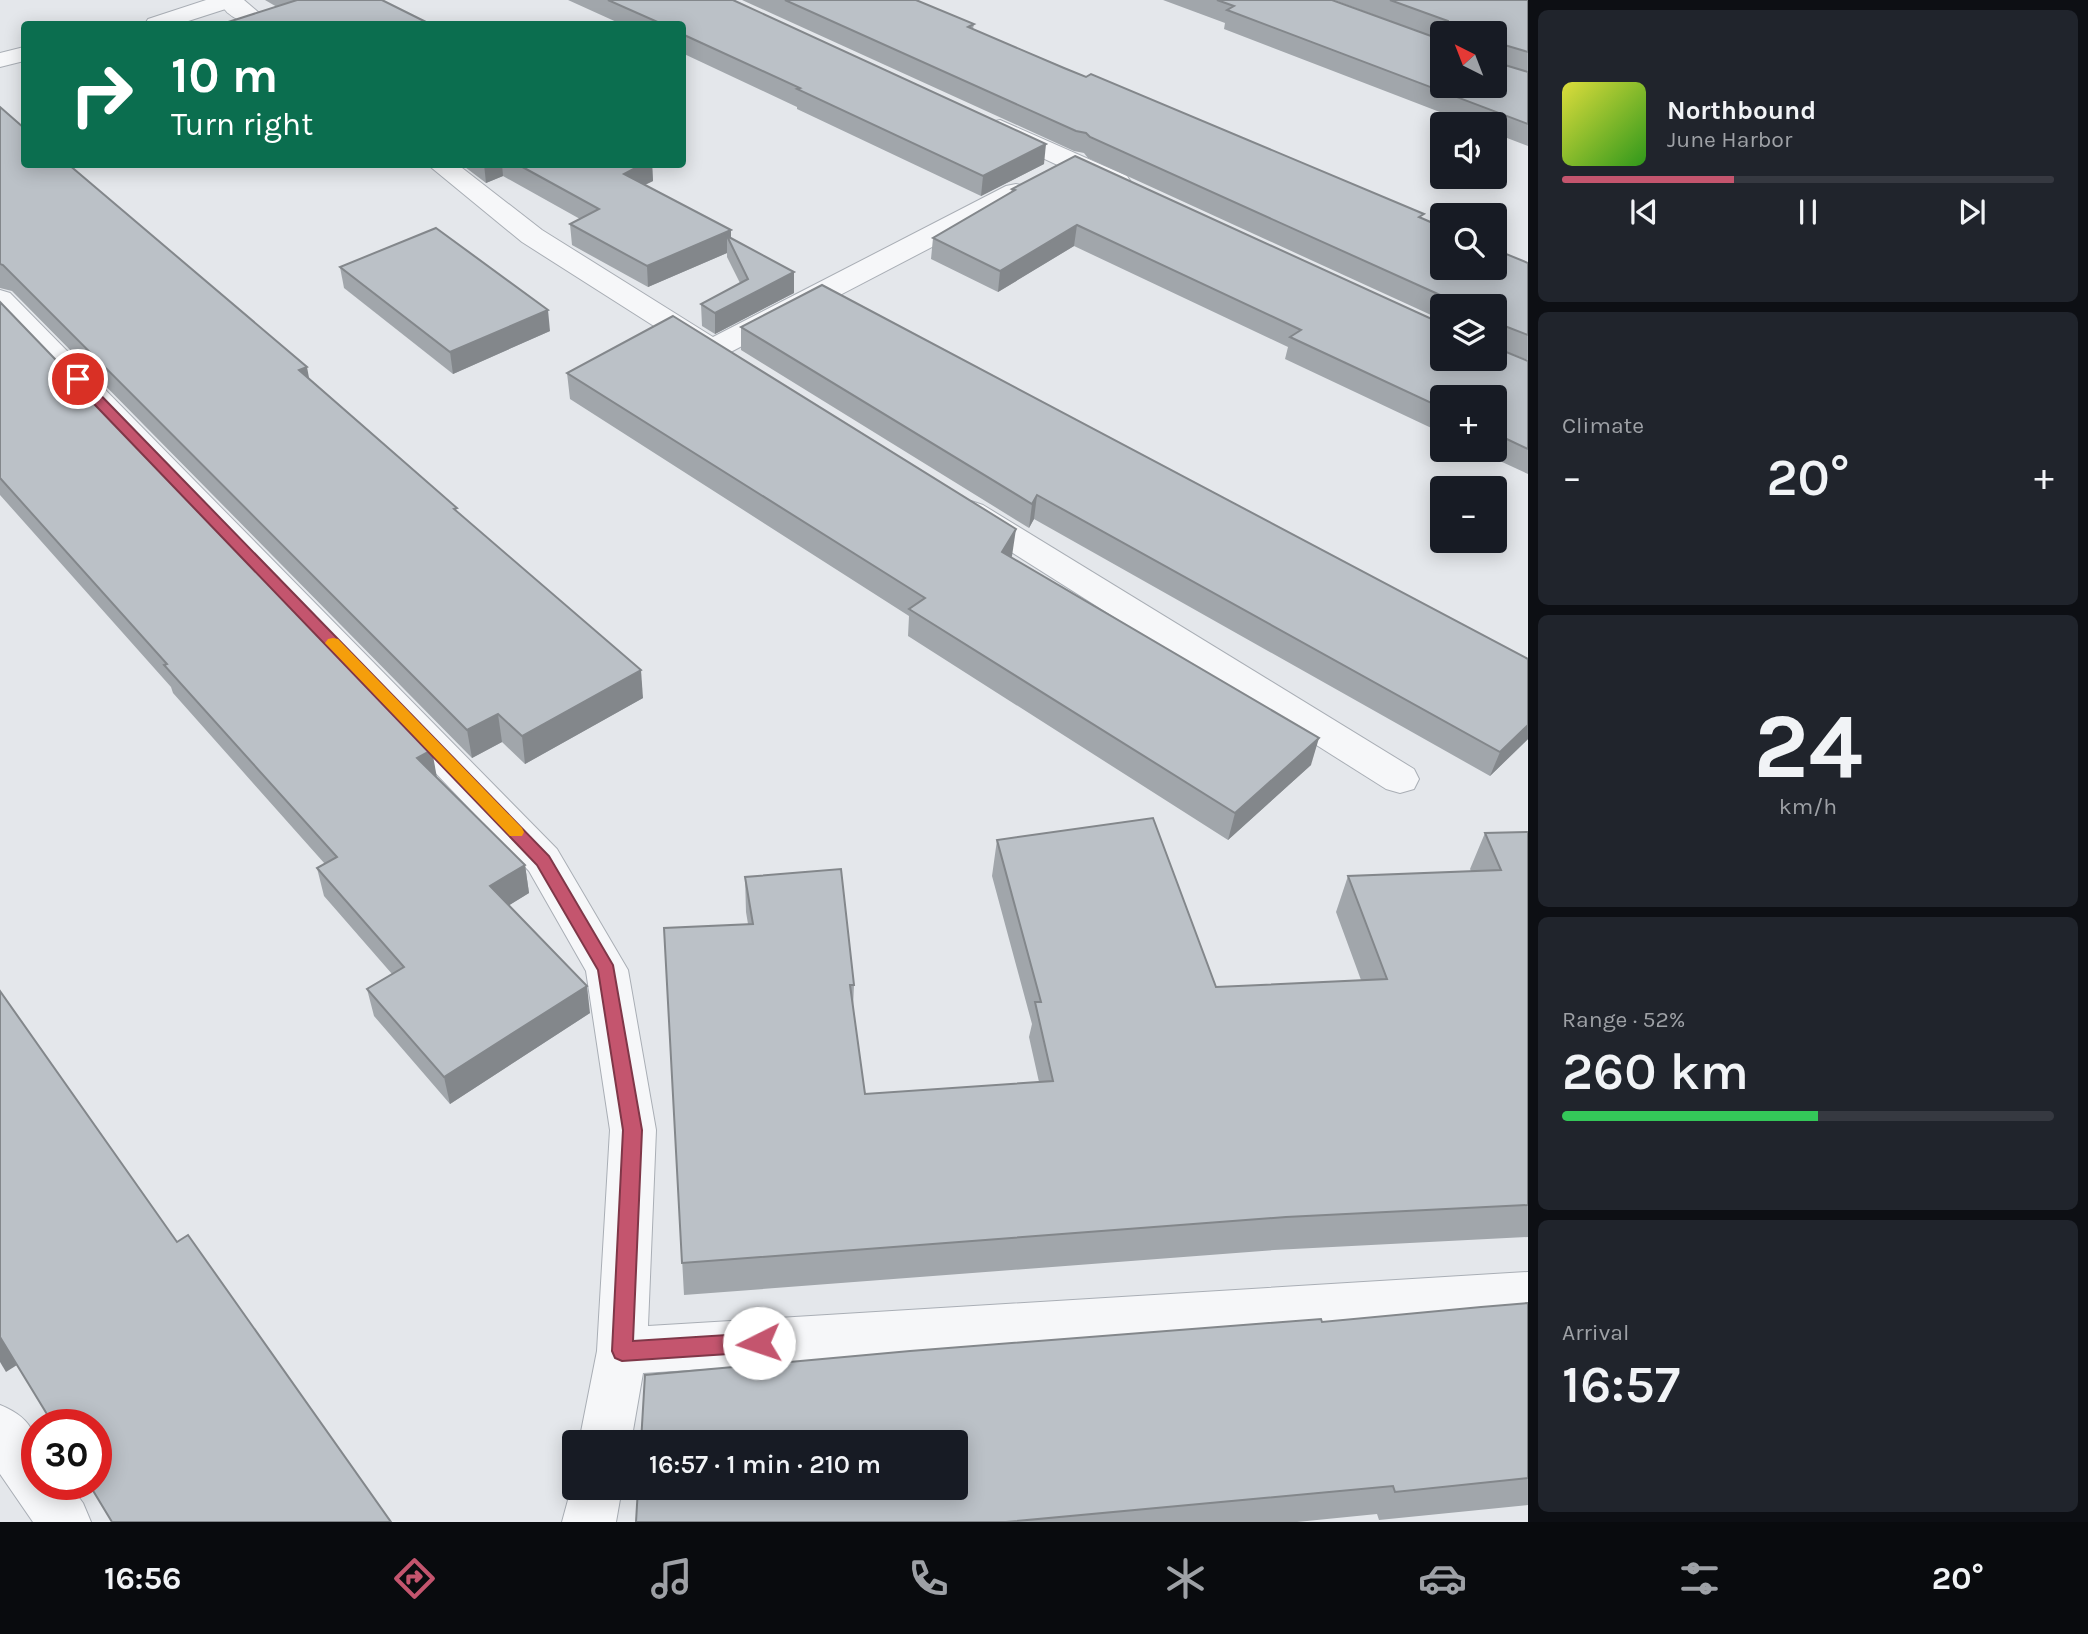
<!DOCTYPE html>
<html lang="en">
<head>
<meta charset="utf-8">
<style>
	:root { --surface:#171b24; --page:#20242c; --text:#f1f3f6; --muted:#9ea1a6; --line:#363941; --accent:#c4556e }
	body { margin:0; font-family:Karla,sans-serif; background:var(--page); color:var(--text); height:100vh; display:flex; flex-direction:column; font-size:26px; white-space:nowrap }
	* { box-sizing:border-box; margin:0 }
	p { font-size:23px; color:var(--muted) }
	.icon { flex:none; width:38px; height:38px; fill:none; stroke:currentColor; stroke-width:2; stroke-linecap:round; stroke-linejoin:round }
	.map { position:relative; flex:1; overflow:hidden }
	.details { display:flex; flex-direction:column; gap:10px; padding:10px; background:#0d0f14; width:560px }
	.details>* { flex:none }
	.banner { position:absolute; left:21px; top:21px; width:665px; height:147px; border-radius:7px; box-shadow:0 4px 18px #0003; background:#0b6e4f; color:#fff; overflow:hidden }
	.needle { width:46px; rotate:318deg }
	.tools { position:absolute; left:1430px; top:21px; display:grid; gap:14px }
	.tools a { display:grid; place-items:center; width:77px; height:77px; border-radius:7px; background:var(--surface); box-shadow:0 4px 18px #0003; font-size:35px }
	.speed { position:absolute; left:21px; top:1409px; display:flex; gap:14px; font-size:35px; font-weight:700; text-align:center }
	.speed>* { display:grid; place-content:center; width:91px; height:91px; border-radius:50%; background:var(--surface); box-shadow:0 4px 18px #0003; line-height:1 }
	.speed .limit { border:10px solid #d22; background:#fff; color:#111 }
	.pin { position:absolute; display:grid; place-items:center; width:60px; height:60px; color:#fff; margin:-30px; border:4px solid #fff; border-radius:50%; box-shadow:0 2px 7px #0007 }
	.me { position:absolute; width:77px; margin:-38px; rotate:266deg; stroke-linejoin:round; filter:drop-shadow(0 0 5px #0008) }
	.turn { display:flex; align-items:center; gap:24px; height:147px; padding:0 35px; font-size:32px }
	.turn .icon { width:91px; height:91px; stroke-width:2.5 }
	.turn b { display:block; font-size:49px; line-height:60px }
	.big { font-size:52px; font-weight:600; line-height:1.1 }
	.details .widget { flex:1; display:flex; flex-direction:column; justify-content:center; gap:10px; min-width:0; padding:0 24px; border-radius:10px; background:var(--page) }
	.details .dial { align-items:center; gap:0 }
	.dial b { font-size:91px; line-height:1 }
	.song { display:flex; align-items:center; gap:21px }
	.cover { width:84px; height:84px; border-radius:10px; background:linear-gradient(135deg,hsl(60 70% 55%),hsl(110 70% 35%)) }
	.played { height:7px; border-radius:4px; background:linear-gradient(90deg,var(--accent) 35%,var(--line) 35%) }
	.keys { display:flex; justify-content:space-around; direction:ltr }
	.heat { display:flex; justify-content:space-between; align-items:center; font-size:38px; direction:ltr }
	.charge { height:10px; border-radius:5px; background:linear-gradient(90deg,#34c759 52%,var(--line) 0) }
	.trip { position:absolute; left:562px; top:1430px; width:406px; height:70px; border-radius:7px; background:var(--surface); box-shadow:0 4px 18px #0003; font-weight:600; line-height:70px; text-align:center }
	.dock { display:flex; height:112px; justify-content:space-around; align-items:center; background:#090b0e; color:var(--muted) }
	.dock .icon { width:49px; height:49px }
	.dock .selected { color:var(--accent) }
	.dock b { font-size:32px; color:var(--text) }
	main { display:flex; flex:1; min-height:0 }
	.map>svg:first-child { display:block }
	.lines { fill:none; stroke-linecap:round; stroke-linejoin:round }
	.minor-casing { stroke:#a9aeb5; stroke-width:2 }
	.tertiary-casing { stroke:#a9aeb5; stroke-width:2 }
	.minor { fill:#f6f7f9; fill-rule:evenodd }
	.tertiary { fill:#f6f7f9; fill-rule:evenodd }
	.wall { fill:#a1a6ab }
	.shaded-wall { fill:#83878b }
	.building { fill:#bbc1c7; stroke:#83878b; stroke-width:2 }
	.route { fill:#c4556e; stroke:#7f3748; stroke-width:2 }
	.slow { fill:#f59e0b }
</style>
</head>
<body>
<main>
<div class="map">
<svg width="1528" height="1522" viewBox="0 0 1528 1522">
	<rect width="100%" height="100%" fill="#e4e7eb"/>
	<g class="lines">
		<g class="minor-casing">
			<g id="minor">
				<path d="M219 0H244L272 24C252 26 227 21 219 0Z"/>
				<polygon points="1000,120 1127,176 1131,182 1127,188 1117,190 1107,188 991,134 987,128 991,122"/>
				<polygon points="427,164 457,164 542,230 713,337 1006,186 1016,184 1026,186 1030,192 1026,198 723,356 712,359 701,356 522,242"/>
				<polygon points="0,290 10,293 557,849 628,970 656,1130 648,1326 1528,1272 1528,1316 643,1373 631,1442 579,1442 597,1351 610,1130 586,971 529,871 0,316"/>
				<polygon points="971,501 983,505 1414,769 1419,779 1414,789 1400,793 1386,789 959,519 954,512 959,505"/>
				<path d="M0 1405C42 1422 37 1445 37 1484H69L83 1503 91 1522H33L0 1474Z"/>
				<polygon points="574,1478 574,1488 622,1488 616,1522 562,1522"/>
			</g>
		</g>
		<g class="tertiary-casing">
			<g id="tertiary">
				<polygon points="206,0 242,0 238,5 179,24 145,24 148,19"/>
				<polygon points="24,47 24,61 0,67 0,53"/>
			</g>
		</g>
		<use href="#minor" class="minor"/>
		<use href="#tertiary" class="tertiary"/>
	</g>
	<g class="wall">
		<polygon points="265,0 382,0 277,7"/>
		<polygon points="568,0 733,0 1044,164 981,196 797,109 797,107 682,53 682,24 621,24"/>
		<polygon points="742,0 916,0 974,24 973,29 1528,263 1528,360 1494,347 1494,306 1442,306 1442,320 1088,158 1084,153 1074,151"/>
		<polygon points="1163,0 1332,0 1442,86 1494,33 1442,33 1442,40 1334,0 1528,0 1528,146 1494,133 1494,124 1471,124 1224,29 1225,23"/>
		<polygon points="0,107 309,379 458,513 643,698 525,764 502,742 472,758 12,291 0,288"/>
		<polygon points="461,164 652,164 653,181 645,185 731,230 731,238 794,272 794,293 715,334 702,326 701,304 740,283 727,257 727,253 648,287 572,245 570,224 580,219 503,176 486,183"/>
		<polygon points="1012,189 1436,321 1442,359 1528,361 1528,474 1476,450 1494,450 1494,397 1442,397 1442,433 1285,359 1288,347 1074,246 998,292 931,259 933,238 1011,192"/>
		<polygon points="340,267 550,331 453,374 344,288"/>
		<polygon points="0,302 436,777 525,865 529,893 509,905 590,1013 450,1104 374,1016 367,989 392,974 324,896 317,868 325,864 173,693 171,687 0,495"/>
		<polygon points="741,327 1528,739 1490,776 1034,519 1029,528 741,350"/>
		<polygon points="567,373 1012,556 1011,557 1311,765 1228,840 908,636 909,616 570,399"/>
		<polygon points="1528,832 1528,1237 1274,1250 684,1295 664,928 748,924 746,912 745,877 854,985 853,1008 865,1094 1039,1082 1029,1037 1032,1024 992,876 997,840 1216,987 1361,980 1336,912 1348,876 1471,871 1470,869 1485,833"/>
		<polygon points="1528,1303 1528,1505 1379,1520 1377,1514 1297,1522 636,1522 1322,1322"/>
	</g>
	<g class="shaded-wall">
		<polygon points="1046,144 1044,164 981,196 983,176"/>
		<polygon points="484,164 502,164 503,176 486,183"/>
		<polygon points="643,164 652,164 653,181 625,194 624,174"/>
		<polygon points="1077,225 1074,246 998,292 1000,271"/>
		<polygon points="731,230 731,245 727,236 727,253 648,287 647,266"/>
		<polygon points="794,272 794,293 715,334 715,313"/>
		<polygon points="548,310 550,331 453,374 450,352"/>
		<polygon points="1502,325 1494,347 1494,335 1498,328"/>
		<polygon points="307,367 312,394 299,370"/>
		<polygon points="1037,495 1034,519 1029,528 1032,504"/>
		<polygon points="1016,529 1012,556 999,578 1002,552"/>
		<polygon points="641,670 643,698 525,764 522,736"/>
		<polygon points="498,714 502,742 472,758 467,730"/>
		<polygon points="1528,725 1528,739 1490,776 1500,752"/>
		<polygon points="1319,738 1311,765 1228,840 1235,813"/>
		<polygon points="432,750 437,778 417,758"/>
		<polygon points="525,865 529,893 495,914 490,886"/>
		<polygon points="587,986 590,1013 450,1104 444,1077"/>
		<polygon points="0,1337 17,1365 6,1372 0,1362"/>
	</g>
	<g class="building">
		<polygon points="297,0 382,0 430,24 222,24"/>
		<polygon points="608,0 733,0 1046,144 983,176 797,89 800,88 682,34 682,24 662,24"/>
		<polygon points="785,0 916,0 974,24 968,27 1064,68 1086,77 1091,74 1424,214 1419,217 1442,227 1442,268 1494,268 1494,249 1528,263 1528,335 1502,325 1498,328 1498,335 1494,335 1494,306 1450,306 1449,299 1090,137 1086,133 1076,131"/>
		<polygon points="1217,0 1332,0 1442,40 1442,86 1494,86 1494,33 1449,33 1448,21 1390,0 1528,0 1528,52 1498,43 1498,63 1528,72 1528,124 1227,10 1234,6"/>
		<polygon points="0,107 24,128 24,164 68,164 307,367 299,370 457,508 454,509 641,670 522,736 498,714 467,730 3,265 0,264"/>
		<polygon points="1075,156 1436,321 1442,322 1442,359 1494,359 1494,347 1528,361 1528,449 1494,433 1494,397 1442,397 1442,408 1290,337 1301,330 1077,225 1000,271 933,238 1015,190 1012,189"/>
		<polygon points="517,164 643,164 624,174 731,230 647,266 570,224 599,209"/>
		<polygon points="436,228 548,310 450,352 340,267"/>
		<polygon points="727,236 794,272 715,313 701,304 748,279"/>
		<polygon points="822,285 1528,659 1528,725 1500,752 1037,495 1032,504 741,327"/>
		<polygon points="0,302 432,750 417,758 525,865 490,886 587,986 444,1077 367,989 404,967 317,868 337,857 164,665 167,664 0,478"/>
		<polygon points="673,316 1016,529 1002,552 1319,738 1235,813 909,609 925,598 567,373"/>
		<polygon points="1153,818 1216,987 1387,979 1348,876 1501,870 1485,833 1528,832 1528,1205 1286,1217 682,1263 664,928 753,924 745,877 841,869 854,985 850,985 865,1094 1053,1081 1035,1002 1041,1002 997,840"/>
		<polygon points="0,991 177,1242 188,1235 391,1522 112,1522 89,1484 96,1484 96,1424 53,1424 0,1337"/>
		<polygon points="1528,1303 1528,1478 1395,1492 1393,1486 1006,1522 636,1522 638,1488 956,1488 956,1442 641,1442 645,1375 910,1351 1321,1319 1322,1322 1481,1307"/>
	</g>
	<polygon class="route" points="78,375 82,376 549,856 613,965 642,1130 633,1341 759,1333 766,1336 769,1343 766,1349 759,1352 622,1361 615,1358 612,1351 623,1130 598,970 537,865 73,382 73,376"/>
	<polygon class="slow" points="333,638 338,639 522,828 524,832 522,836 510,836 328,646 325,643 328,639"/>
</svg>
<div class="tools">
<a><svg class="needle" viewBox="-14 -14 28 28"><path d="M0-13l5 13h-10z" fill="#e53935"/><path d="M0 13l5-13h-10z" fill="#9ea1a6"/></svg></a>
<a><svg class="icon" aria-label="sound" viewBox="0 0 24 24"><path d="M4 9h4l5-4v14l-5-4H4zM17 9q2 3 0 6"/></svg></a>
<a><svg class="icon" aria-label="search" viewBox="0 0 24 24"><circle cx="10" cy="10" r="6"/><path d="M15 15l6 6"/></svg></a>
<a><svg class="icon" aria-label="layers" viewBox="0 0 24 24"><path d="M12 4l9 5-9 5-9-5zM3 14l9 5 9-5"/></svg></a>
<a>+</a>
<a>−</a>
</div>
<div class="speed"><div class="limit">30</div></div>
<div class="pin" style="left:78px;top:379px;background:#d93025"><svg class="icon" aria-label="arrive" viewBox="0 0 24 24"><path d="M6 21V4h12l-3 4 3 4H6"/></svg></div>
<svg class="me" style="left:759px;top:1343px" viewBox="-20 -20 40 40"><circle r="19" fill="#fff"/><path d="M0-13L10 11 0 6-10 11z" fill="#c4556e"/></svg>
<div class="trip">16:57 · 1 min · 210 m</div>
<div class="banner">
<div class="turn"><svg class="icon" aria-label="right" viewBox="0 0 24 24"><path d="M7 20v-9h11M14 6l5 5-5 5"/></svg><div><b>10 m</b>Turn right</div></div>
</div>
</div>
<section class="details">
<div class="widget">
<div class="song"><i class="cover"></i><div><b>Northbound</b><p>June Harbor</p></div></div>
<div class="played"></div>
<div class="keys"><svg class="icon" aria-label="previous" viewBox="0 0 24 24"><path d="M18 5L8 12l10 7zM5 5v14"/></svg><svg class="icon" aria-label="pause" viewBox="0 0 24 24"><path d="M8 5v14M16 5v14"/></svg><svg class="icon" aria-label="next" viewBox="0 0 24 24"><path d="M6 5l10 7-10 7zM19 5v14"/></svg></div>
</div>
<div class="widget"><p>Climate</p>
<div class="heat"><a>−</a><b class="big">20°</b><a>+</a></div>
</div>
<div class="widget dial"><b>24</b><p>km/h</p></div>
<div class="widget"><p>Range · 52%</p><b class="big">260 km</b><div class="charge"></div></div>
<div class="widget"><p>Arrival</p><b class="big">16:57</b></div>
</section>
</main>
<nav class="dock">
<b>16:56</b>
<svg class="icon selected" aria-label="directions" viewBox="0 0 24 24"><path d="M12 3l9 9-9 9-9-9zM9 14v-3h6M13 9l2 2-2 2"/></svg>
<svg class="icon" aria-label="music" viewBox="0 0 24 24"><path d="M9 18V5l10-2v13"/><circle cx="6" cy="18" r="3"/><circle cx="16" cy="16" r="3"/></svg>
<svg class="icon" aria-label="phone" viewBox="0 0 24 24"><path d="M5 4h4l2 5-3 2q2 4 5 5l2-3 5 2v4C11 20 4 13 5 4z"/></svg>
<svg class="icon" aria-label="climate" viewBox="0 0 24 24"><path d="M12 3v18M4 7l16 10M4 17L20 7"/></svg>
<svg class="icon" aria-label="car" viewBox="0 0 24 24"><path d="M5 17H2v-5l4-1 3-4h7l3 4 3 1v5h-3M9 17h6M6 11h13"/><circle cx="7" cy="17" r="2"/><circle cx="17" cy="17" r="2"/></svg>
<svg class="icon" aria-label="filters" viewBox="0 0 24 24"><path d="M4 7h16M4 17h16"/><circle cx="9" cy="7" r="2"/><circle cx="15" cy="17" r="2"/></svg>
<b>20°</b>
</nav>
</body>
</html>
